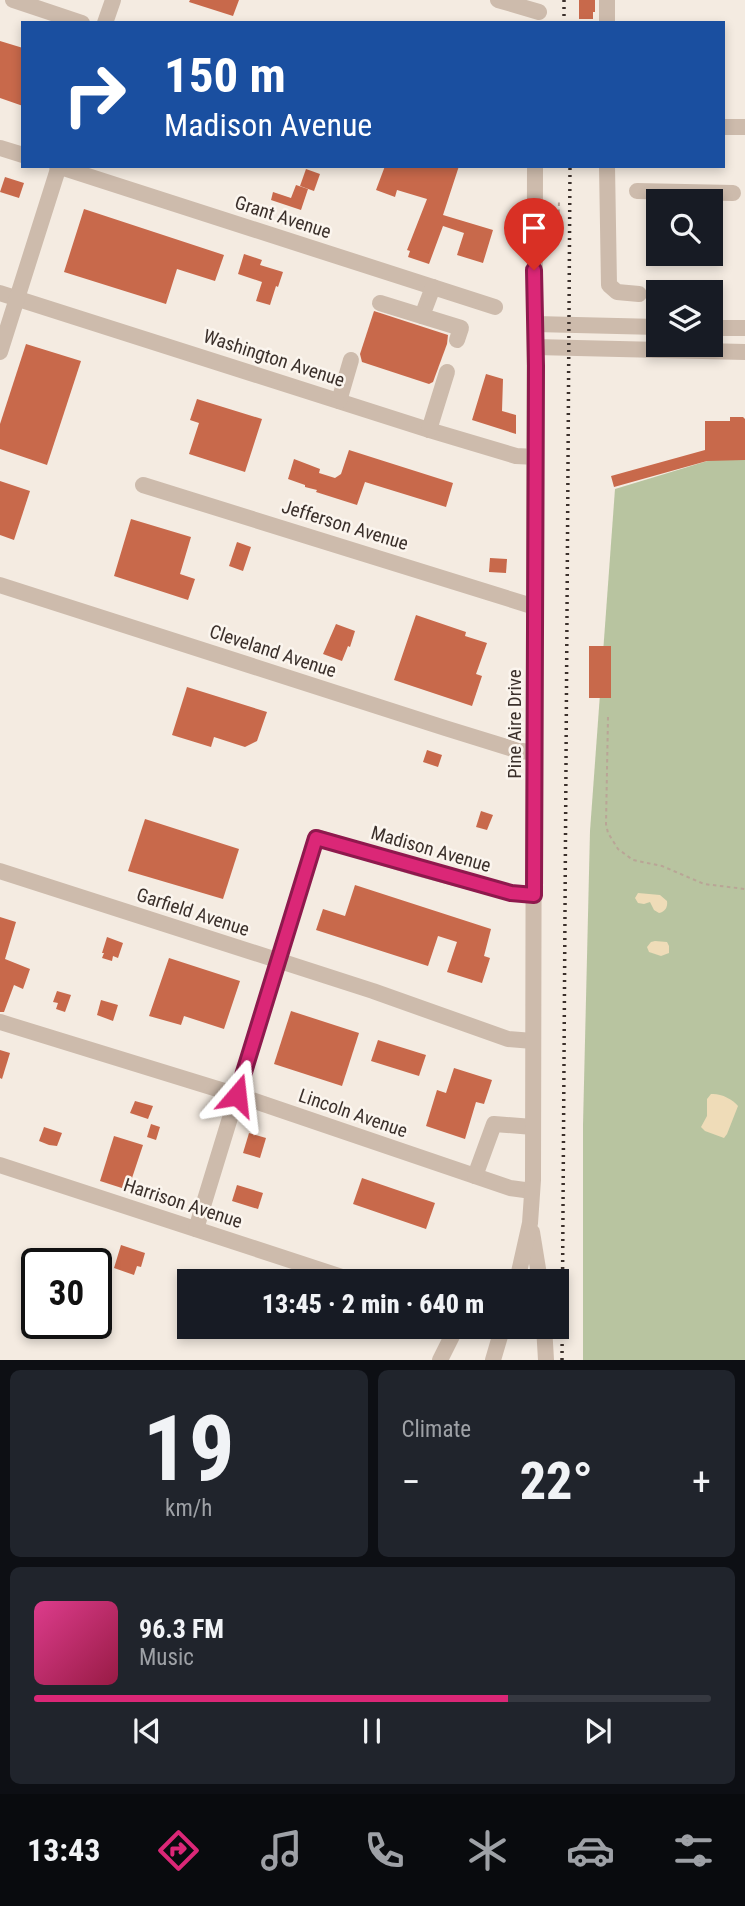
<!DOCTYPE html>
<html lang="en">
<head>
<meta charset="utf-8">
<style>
	:root { --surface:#171b24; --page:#20242c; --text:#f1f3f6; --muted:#9ea1a6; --line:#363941; --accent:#db2777 }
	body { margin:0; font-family:"Roboto Condensed",sans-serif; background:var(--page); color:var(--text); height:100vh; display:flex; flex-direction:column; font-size:26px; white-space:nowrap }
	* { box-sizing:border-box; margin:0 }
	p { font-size:23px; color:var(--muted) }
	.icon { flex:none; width:38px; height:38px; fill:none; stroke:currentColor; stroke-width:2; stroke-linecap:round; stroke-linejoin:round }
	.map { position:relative; height:1360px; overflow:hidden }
	.side { display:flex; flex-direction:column; gap:10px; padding:10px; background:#0d0f14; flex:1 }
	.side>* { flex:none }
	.banner { position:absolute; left:21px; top:21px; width:704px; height:147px; border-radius:0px; box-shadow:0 4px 10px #0003; background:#1a4fa0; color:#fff; overflow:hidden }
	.fabs { position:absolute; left:646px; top:189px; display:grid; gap:14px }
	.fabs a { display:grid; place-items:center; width:77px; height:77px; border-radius:0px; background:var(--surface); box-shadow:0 4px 10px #0003; font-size:35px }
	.speed { position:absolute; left:21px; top:1248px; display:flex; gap:14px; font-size:35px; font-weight:700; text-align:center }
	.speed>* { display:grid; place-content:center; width:91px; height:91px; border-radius:50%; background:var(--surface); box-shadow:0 4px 10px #0003; line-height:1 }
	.speed .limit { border:4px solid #111; border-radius:10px; background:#fff; color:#111 }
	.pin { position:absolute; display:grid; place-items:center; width:60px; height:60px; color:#fff; margin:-72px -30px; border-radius:50% 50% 50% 0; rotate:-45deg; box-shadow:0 0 7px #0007 }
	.pin .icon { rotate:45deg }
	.me { position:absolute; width:77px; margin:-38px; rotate:17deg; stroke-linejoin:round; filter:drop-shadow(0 0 5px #0008) }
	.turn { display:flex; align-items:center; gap:24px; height:147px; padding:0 28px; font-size:32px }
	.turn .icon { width:91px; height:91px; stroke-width:2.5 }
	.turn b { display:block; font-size:49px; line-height:60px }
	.big { font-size:52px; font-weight:800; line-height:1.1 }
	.side .widget { flex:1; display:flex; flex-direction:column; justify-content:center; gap:10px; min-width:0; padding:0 24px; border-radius:10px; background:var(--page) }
	.side .dial { align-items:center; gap:0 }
	.dial b { font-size:91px; line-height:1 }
	.song { display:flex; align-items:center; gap:21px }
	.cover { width:84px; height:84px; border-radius:10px; background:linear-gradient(135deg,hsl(330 70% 55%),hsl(340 70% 35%)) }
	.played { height:7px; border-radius:4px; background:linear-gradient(90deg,var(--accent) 70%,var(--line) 70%) }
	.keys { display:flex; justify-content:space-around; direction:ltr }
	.heat { display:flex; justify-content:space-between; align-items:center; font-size:38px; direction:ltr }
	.side .tiles { flex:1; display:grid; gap:10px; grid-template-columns:1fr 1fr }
	.widget:last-child { grid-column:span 2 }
	.trip { position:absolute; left:177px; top:1269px; width:392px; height:70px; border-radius:0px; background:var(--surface); box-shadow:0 4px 10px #0003; font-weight:800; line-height:70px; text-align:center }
	.menu { display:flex; height:112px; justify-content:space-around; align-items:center; background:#090b0e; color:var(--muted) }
	.menu .icon { width:49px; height:49px }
	.menu .active { color:var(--accent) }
	.menu b { font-size:32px; color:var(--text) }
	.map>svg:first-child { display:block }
	.green { fill:#b8c4a0 }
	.sand { fill:#efdcb8 }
	.building { fill:#c8694b }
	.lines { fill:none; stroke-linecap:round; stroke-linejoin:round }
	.path { stroke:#b9a596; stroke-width:2; stroke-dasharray:3.5 3.5; stroke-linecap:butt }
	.minor { stroke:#cdbbac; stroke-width:16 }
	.rail { stroke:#3b302b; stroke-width:3.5; stroke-dasharray:2 5; stroke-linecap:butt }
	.route-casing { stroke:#8e194d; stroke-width:18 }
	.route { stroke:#db2777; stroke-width:12 }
	.labels { text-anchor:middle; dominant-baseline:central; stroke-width:5; stroke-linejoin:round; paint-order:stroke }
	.street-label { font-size:19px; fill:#3b302b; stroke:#fbf5ee }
</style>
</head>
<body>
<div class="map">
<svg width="745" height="1360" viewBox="0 0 745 1360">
	<rect width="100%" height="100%" fill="#f4ebe1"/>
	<polygon class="green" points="714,459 745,459 745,1360 583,1360 583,1125 590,831 615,489"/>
	<g class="sand">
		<path d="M638 893 660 895 667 901C668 907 665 912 659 913L654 910 650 902 644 904 638 903 635 898Z"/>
		<polygon points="655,941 667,942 669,946 669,953 661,956 649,952 647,947 651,942"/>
		<path d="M711 1094C720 1093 733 1099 738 1106L727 1134 724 1138 705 1131 701 1127 707 1116V1099Z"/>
	</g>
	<g class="building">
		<polygon points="190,0 239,0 233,16 189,2"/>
		<polygon points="579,0 595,0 595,12 593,12 593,19 579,19"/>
		<polygon points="0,41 23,48 23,106 0,98"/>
		<polygon points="385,166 459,166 443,215 493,230 483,263 457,255 464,233 443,226 429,264 408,257 410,251 407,250 427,199 397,190 395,197 376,190"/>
		<polygon points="306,169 320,174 314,191 300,186"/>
		<polygon points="5,177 24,183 19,198 0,192"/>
		<polygon points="296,185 308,189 301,210 271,200 273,192 291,198"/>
		<polygon points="84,209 224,255 215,281 177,269 166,304 64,272"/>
		<polygon points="244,254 262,260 260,265 283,272 278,287 276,286 270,305 256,301 262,282 238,274"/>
		<polygon points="374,311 448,335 447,344 433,382 429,384 362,362 360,354"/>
		<polygon points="26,344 81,361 47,465 0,449 0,424"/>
		<polygon points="486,374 503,379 502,411 516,415 516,434 472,420"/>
		<polygon points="197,399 262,419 245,472 189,454 199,423 190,420"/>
		<polygon points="730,417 743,417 745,419 745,460 707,461 614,487 611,476 705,450 705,421 730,421"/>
		<polygon points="349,450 453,483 446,507 365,482 357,505 316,492 317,490 305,487 305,485 288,479 294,459 320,469 319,473 335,478 341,474"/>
		<polygon points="0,481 30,491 14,540 0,535"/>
		<polygon points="131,519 191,537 180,574 195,579 188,600 114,576"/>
		<polygon points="237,542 251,547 243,571 229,566"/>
		<polygon points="490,558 507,559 506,573 489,572"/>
		<polygon points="416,615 466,632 465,636 487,643 476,674 482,676 472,706 394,680"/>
		<polygon points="336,624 355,631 350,647 348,646 342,661 323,654"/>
		<rect x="589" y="646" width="22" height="52"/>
		<polygon points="187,687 267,712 257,741 245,747 214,737 211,747 172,735"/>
		<polygon points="427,750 442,755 438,767 423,762"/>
		<polygon points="481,811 493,815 487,830 476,827"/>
		<polygon points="145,819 239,849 223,899 128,871"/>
		<polygon points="355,885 491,929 484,956 490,958 482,983 447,972 457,942 438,936 428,966 316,930 323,909 345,916"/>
		<polygon points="0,917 16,922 5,959 30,969 23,989 14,985 4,1012 0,1012"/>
		<polygon points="107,937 123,943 118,958 113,956 112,961 102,958 104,953 102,953"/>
		<polygon points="169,958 240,981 224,1029 184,1016 181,1025 149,1016"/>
		<polygon points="57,991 71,995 65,1012 56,1009 58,1003 53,1002"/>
		<polygon points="101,1000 118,1005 113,1021 97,1015"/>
		<polygon points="291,1011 359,1033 342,1086 274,1064"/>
		<polygon points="378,1040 426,1055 419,1076 371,1061"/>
		<polygon points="0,1050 10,1053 2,1079 0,1078"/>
		<polygon points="454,1068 492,1080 484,1104 476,1102 465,1139 426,1126 437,1090 446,1093"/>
		<polygon points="135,1101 153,1106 148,1119 130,1113"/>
		<polygon points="151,1124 160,1127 156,1140 147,1137"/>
		<polygon points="44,1127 62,1133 57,1146 49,1145 39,1141"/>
		<polygon points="249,1133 266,1138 260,1158 243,1153"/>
		<polygon points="114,1136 143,1145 128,1190 100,1181"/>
		<polygon points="362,1178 435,1203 426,1229 353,1204"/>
		<polygon points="237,1185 263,1193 258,1209 232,1201"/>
		<polygon points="121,1245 145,1253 141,1267 137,1266 134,1275 114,1268"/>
	</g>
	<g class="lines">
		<g class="path">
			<polyline points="578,22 582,23"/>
			<polyline points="558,241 559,199"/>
			<polyline points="608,717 606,824 608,833 618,849 633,860 662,866 704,884 745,889"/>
		</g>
		<g class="minor">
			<polyline points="13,0 82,23"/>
			<polyline points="498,0 539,12"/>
			<polyline points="607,0 607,23"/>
			<polyline points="105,23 113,0"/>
			<polyline points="723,127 745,127"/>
			<polyline points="0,148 23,155"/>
			<polyline points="57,166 495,307"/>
			<polyline points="607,166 609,285 617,292 639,294"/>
			<polyline points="637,191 733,193"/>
			<polyline points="433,287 422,316 461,328 457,340"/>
			<polyline points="0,293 429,430 516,456 536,457"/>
			<polyline points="380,303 422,316"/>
			<polyline points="535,324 658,327"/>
			<polyline points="710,328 745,328"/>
			<polyline points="535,347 745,352"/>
			<polyline points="0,352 59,166"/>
			<polyline points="339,401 351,360"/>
			<polyline points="429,430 447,372"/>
			<polyline points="143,485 535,607"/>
			<polyline points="0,585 445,728 516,750 535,753"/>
			<polyline points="0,871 373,991 508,1039 533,1041"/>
			<polyline points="0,1022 237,1095 510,1188 532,1191"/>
			<polyline points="0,1165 354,1281"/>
			<polyline points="475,1176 494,1124 533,1127"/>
			<polyline points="196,1229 316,837 417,868 511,893 535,895"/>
			<polyline points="532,1232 540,1281"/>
			<polyline points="517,1281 530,1223 533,1180 535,166"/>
			<polyline points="544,1326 546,1360"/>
			<polyline points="440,1360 457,1326"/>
			<polyline points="493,1360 503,1326"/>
		</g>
		<g class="rail">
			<polyline points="564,23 564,0"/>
			<polyline points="562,1360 570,166"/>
		</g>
	</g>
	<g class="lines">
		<g class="route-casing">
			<polyline id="route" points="237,1095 316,838 511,893 534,895 536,366 534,270"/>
		</g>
		<use href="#route" class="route"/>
	</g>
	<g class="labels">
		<g class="street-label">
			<text transform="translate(283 217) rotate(18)">Grant Avenue</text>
			<text transform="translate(274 358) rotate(18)">Washington Avenue</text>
			<text transform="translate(345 525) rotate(17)">Jefferson Avenue</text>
			<text transform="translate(273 651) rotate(18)">Cleveland Avenue</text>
			<text transform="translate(514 724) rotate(-90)">Pine Aire Drive</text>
			<text transform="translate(431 849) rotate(16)">Madison Avenue</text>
			<text transform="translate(193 912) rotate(18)">Garfield Avenue</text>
			<text transform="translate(353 1113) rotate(19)">Lincoln Avenue</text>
			<text transform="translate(183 1203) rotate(18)">Harrison Avenue</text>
		</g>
	</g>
</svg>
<div class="fabs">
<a><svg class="icon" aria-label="search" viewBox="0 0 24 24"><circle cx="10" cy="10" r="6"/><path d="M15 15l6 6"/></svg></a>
<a><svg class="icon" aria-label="layers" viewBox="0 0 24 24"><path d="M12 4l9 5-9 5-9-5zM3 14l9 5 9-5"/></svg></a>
</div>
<div class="speed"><div class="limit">30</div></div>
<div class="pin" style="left:534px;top:270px;background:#d93025"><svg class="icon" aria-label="arrive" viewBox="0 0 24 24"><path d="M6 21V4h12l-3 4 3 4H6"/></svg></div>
<svg class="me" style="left:237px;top:1095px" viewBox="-20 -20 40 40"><path d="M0-17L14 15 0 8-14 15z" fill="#db2777" stroke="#fff" stroke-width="4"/></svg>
<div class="trip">13:45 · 2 min · 640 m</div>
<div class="banner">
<div class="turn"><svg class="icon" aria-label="right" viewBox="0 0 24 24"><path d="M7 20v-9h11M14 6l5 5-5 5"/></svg><div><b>150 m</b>Madison Avenue</div></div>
</div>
</div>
<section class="side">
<div class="tiles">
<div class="widget dial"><b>19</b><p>km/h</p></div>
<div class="widget"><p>Climate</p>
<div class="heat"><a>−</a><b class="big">22°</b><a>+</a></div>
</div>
<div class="widget">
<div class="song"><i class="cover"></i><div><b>96.3 FM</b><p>Music</p></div></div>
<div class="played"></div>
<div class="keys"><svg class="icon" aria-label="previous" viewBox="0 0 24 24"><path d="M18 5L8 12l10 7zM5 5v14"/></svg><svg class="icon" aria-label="pause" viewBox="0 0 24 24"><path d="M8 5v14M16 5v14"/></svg><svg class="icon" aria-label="next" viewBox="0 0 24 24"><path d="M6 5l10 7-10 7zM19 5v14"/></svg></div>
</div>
</div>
</section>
<nav class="menu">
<b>13:43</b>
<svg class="icon active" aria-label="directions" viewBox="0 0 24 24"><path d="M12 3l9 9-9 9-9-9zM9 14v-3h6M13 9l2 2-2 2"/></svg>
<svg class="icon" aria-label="music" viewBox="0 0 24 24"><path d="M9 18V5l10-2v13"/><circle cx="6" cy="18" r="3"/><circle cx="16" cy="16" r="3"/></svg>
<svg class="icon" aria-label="phone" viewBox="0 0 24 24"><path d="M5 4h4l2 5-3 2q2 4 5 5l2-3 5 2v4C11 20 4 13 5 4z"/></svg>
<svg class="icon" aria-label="climate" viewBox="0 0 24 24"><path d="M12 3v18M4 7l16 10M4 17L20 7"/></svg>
<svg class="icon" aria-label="car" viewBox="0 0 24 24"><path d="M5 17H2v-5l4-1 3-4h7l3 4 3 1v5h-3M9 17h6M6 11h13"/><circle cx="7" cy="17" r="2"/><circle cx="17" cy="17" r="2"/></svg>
<svg class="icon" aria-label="filters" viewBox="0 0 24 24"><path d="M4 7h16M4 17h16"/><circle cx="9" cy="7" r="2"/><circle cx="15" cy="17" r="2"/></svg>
</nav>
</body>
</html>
